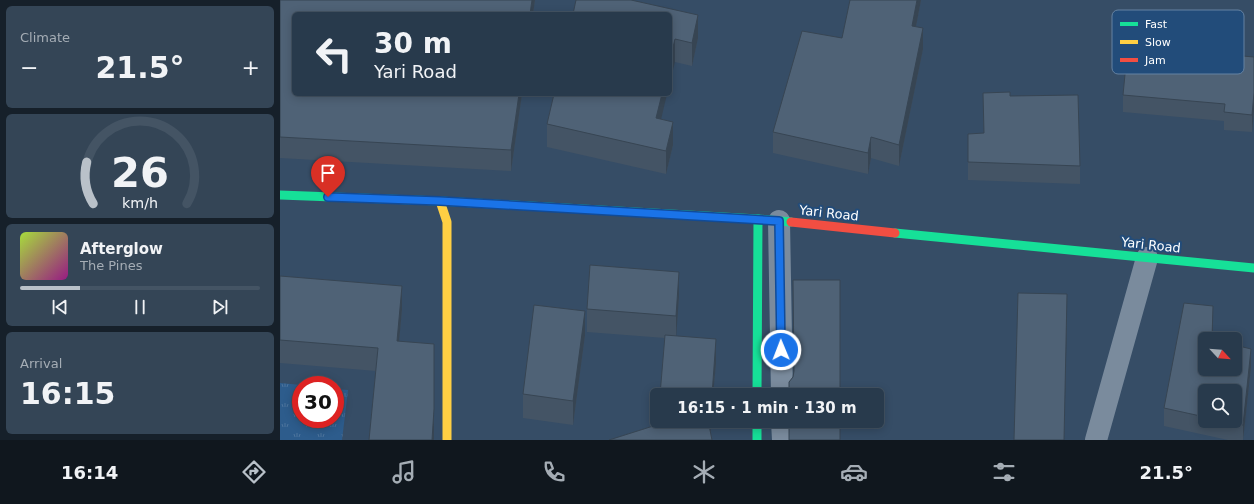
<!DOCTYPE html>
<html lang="en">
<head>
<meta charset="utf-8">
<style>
	:root { --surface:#283a4c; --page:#344556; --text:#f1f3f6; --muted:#a5adb5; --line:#445464; --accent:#b9c1c9 }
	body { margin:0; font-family:"DejaVu Sans",sans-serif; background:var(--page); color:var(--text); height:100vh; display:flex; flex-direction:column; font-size:15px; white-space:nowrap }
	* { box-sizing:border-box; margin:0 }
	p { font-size:13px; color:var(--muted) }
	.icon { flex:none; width:22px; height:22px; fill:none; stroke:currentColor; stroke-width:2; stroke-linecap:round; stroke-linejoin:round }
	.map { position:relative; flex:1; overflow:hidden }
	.side { display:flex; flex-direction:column; gap:6px; padding:6px; background:#16202a; width:280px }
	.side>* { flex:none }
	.top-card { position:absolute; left:12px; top:12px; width:380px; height:84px; border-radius:6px; box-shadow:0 2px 10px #0003,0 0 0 1px var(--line); background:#283a4c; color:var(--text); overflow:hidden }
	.needle { width:26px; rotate:116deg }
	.tools { position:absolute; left:918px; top:332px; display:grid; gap:8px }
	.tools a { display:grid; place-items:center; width:44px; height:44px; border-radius:6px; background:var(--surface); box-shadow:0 2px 10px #0003,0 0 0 1px var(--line); font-size:20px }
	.speed { position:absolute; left:12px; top:376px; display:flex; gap:8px; font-size:20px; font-weight:700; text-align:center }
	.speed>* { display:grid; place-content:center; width:52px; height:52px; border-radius:50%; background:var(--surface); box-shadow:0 2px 10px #0003,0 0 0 1px var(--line); line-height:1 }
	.speed .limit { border:6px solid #d22; background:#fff; color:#111 }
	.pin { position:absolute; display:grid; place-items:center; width:34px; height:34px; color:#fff; margin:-41px -17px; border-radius:50% 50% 50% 0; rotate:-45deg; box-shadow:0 0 4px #0007 }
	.pin .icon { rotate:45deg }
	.me { position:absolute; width:44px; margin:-22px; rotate:359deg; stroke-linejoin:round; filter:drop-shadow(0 0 3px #0008) }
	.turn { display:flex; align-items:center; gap:14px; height:84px; padding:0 16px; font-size:18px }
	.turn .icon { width:52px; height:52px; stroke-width:2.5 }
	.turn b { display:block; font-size:28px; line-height:34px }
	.big { font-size:30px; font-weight:800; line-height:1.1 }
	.side .widget { flex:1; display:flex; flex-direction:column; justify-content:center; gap:6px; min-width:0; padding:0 14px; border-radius:6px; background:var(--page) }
	.side .dial { align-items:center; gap:0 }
	.dial svg { height:104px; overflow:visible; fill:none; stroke:var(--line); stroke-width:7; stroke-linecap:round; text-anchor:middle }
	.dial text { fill:var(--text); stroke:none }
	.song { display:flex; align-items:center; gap:12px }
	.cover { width:48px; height:48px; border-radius:6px; background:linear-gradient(135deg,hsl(80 70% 55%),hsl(310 70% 35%)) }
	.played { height:4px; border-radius:2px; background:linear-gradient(90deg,var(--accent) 25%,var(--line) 25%) }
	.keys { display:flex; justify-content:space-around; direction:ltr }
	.heat { display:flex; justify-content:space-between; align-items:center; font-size:22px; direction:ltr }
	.trip { position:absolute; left:370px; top:388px; width:234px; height:40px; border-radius:6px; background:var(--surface); box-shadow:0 2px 10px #0003,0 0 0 1px var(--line); font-weight:800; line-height:40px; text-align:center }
	.menu { display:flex; height:64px; justify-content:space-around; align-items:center; background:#10171e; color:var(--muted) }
	.menu .icon { width:28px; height:28px }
	.menu .current { color:var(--accent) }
	.menu b { font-size:18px; color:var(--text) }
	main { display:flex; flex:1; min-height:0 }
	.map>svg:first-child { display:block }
	.grass { fill:url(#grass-tufts) }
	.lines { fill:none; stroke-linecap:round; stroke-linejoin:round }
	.street { stroke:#7a8b9d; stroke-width:22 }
	.fast { stroke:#16e098; stroke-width:9 }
	.slow { stroke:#ffcf43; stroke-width:9 }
	.jam { stroke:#f24e42; stroke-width:9 }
	.wall { fill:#445465; fill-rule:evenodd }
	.shaded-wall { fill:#374553 }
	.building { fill:#4f6276; stroke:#374553 }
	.route-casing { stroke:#114b97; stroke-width:10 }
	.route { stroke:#1a73e8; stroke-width:7 }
	.labels { text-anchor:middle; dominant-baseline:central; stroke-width:4; stroke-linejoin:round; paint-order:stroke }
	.street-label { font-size:13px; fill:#fff; stroke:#224c7a }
	.key { fill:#224c7a; stroke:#6482a2; stroke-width:1 }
	.key-label { font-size:11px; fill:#fff }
</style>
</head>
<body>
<main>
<section class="side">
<div class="widget"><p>Climate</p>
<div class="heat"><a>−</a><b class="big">21.5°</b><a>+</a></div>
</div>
<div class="widget dial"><svg viewBox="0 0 100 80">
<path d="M14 69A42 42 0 1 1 86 69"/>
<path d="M14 69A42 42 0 0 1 9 37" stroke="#b9c1c9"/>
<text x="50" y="56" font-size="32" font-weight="700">26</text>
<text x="50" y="72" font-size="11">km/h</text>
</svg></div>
<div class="widget">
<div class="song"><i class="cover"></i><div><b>Afterglow</b><p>The Pines</p></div></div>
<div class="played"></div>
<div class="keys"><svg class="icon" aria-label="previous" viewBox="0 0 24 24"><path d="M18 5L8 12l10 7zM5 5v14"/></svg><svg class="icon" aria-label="pause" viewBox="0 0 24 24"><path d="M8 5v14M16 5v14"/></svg><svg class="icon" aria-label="next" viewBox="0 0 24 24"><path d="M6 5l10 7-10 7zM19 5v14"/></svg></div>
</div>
<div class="widget"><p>Arrival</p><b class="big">16:15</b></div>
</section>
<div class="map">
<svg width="974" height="440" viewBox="0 0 974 440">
	<defs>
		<pattern id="grass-tufts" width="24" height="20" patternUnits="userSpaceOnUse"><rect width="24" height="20" fill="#2d5c8c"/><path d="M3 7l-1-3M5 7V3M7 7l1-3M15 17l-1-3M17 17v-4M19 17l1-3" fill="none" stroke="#4c749d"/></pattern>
	</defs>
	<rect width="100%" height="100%" fill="#364d66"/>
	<polygon class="grass" points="0,383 21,385 21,419 55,419 55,389 68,390 62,440 0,440"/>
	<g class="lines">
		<g class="street">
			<polyline points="499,221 502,395"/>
			<polyline points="502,421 503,440"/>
			<polyline points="816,440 867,258"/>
		</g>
		<g class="fast">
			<polyline points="0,195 160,201 478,219 511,222"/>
			<polyline points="615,233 974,268"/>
			<polyline points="477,395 478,219"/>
			<polyline points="477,421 477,440"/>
		</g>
		<polyline class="slow" points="160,201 167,222 167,440"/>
		<polyline class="jam" points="511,222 615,233"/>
	</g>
	<g class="wall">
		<polygon points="0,0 255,0 253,14 14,14 14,94 242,94 231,171 0,158"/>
		<polygon points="570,0 641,0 636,26 643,49 619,166 591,158 588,174 493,153 493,132 562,38"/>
		<polygon points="390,14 418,38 412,66 395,62"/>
		<polygon points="974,57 974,111 972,132 944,130 944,121 843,112 843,95 871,66"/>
		<polygon points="703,93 730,96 800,166 800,184 688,180 688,162 704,133"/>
		<polygon points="381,119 393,145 386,174 267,147 267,124"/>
		<polygon points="0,276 122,309 119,341 154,433 96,371 0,363"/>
		<polygon points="513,280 560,395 509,395 509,382 513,377 514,373"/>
		<polygon points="399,296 396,336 436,363 433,395 380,395 385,338 307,332 307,309"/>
		<path d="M933 325 925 339 971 367 963 440H948L884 426V408ZM925 391 955 421H925Z"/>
		<polygon points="305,335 293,425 243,418 243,394"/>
		<polygon points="379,421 431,421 430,432 379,424"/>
	</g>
	<g class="shaded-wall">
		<polygon points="252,0 255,0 253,14 250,14"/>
		<polygon points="637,0 641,0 632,47 632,26"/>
		<polygon points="418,15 418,38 412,66 412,43"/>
		<polygon points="643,28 643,49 619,166 619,145"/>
		<polygon points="395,39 395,62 390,82 390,59"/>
		<polygon points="974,93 974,111 972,132 972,115"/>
		<polygon points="239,94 242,94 231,171 231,150"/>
		<polygon points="382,94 387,94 376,141 376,118"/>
		<polygon points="393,122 393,145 386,174 386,151"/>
		<polygon points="591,137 591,158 588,174 588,153"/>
		<polygon points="399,272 399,296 396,339 396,316"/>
		<polygon points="122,286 122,309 117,364 117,341"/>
		<polygon points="787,294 787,317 784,440"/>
		<polygon points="933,306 933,339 932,339"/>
		<polygon points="305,311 305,335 293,425 293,401"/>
		<polygon points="436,339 436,363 433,395 432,395"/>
		<polygon points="971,349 971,367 963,440 963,425"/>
		<polygon points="154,409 154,440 152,440"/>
		<polygon points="429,421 431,421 430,440 429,440"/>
	</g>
	<g class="building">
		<polygon points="0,0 252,0 250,14 14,14 14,94 239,94 231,150 0,137"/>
		<polygon points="296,0 351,0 418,15 412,43 395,39 390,59 390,14 293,14"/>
		<polygon points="570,0 637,0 632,26 643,28 619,145 591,137 588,153 493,132 522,31 562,38"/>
		<polygon points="872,48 974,57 974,93 972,115 944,112 945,104 843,95 846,64 871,66"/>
		<polygon points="730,92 730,96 798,95 800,166 688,162 688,134 704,133 703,93"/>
		<polygon points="274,94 278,94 288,96 288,94 382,94 376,118 393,122 386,151 267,124"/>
		<polygon points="310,265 399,272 396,316 307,309"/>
		<polygon points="0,276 122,286 117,341 154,344 154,409 152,440 89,440 98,348 0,340"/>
		<polygon points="513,280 560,280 560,395 514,395 513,391 509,388 509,382 513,377 514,371"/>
		<polygon points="738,293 787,294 784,440 734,440"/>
		<polygon points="904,303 933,306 932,339 925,339 925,369 955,369 955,345 971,349 963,425 945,421 955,421 955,391 925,391 925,417 884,408"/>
		<polygon points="254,305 305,311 293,401 243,394"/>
		<polygon points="385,335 436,339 432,395 380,395"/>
		<polygon points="389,421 429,421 429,425 432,440 329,440"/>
		<polygon points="514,421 560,421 560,440 509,440 509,427 514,423"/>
	</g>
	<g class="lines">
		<g class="route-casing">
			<polyline id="route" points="48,197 160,201 499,221 501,350"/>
		</g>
		<use href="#route" class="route"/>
	</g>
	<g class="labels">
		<g class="street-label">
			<text transform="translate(549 213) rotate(6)">Yari Road</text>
			<text transform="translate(871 245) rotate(6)">Yari Road</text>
		</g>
	</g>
	<rect x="832" y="10" width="132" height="64" rx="6" class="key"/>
	<rect x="840" y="22" width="18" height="4" fill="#16e098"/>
	<rect x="840" y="40" width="18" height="4" fill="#ffcf43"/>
	<rect x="840" y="58" width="18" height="4" fill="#f24e42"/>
	<g class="key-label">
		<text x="865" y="28">Fast</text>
		<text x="865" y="46">Slow</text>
		<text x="865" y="64">Jam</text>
	</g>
</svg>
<div class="tools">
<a><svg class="needle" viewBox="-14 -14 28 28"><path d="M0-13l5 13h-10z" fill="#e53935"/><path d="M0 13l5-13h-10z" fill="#a5adb5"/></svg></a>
<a><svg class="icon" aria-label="search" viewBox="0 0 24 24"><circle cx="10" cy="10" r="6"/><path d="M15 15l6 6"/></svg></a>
</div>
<div class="speed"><div class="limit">30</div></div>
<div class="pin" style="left:48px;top:197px;background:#d93025"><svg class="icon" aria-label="arrive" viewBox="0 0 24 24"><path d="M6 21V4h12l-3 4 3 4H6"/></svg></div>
<svg class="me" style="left:501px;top:350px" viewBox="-20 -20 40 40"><circle r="17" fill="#1a73e8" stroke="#fff" stroke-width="3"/><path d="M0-11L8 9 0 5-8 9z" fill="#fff"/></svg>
<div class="trip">16:15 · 1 min · 130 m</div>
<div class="top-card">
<div class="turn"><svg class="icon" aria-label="left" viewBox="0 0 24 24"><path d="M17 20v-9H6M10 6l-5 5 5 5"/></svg><div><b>30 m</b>Yari Road</div></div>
</div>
</div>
</main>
<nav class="menu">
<b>16:14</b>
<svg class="icon current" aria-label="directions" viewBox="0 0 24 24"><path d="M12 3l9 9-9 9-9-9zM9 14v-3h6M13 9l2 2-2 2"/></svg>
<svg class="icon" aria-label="music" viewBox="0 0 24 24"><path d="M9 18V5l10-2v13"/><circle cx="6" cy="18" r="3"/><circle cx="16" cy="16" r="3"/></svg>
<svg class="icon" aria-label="phone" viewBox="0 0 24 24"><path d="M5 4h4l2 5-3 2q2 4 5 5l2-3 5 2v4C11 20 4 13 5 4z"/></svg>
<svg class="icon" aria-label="climate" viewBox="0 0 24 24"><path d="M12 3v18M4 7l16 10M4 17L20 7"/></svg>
<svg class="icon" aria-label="car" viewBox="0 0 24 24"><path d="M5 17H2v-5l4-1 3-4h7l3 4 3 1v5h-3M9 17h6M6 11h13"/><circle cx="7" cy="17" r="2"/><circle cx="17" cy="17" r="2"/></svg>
<svg class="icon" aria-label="filters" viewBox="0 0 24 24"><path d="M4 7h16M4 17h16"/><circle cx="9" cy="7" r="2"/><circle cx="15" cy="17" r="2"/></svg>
<b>21.5°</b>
</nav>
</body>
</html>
